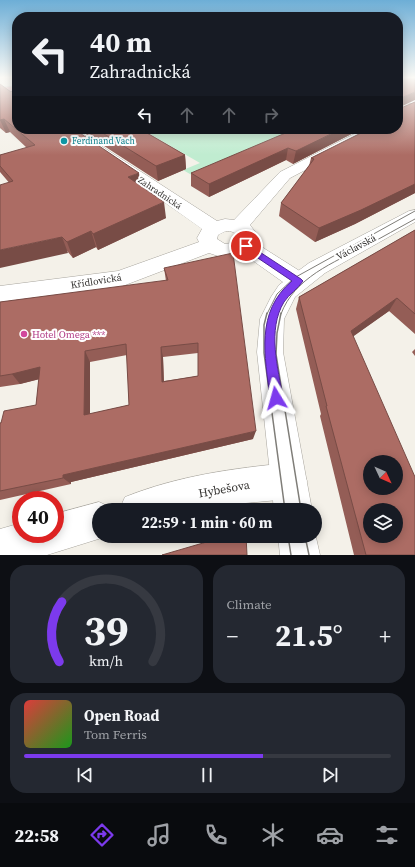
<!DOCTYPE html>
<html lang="en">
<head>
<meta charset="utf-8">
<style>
	:root { --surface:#171b24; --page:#242831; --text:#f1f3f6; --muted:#9ea1a6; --line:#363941; --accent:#7c3aed }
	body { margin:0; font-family:"Source Serif 4",serif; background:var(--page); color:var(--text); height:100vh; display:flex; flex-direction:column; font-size:15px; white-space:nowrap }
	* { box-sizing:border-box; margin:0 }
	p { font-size:13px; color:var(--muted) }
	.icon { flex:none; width:22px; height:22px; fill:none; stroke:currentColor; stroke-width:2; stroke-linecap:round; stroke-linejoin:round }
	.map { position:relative; height:555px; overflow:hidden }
	.panel { display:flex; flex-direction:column; gap:10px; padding:10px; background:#0d0f14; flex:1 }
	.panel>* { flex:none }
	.guide { position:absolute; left:12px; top:12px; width:391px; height:122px; border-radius:16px; box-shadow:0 2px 10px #0003; background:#171b24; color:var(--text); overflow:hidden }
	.needle { width:26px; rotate:134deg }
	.buttons { position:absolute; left:363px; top:455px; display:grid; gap:8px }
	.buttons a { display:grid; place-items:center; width:40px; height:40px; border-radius:50%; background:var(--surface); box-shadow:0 2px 10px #0003; font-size:20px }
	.speed { position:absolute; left:12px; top:491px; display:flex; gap:8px; font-size:20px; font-weight:700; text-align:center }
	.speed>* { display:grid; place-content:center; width:52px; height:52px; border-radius:50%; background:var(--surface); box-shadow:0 2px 10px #0003; line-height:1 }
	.speed .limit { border:6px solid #d22; background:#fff; color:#111 }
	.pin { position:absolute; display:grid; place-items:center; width:34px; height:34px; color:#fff; margin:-17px; border:2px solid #fff; border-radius:50%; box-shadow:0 1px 4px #0007 }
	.me { position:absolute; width:44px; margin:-22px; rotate:352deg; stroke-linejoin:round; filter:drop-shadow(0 0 3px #0008) }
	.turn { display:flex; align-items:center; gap:14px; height:84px; padding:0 12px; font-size:18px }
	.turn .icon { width:52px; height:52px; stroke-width:2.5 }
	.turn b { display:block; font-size:28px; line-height:34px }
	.lanes { display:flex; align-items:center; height:38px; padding:0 12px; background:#0003; justify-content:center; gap:20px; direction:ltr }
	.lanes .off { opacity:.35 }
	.big { font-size:30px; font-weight:700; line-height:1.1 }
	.panel .tile { flex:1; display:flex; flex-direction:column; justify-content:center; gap:6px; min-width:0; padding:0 14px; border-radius:16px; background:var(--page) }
	.panel .dial { align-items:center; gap:0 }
	.dial svg { height:104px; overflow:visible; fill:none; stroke:var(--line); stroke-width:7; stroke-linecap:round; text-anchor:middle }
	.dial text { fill:var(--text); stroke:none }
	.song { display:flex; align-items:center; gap:12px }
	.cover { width:48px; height:48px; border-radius:6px; background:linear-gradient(135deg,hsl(0 70% 55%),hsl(120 70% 35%)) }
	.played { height:4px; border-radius:2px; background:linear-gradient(90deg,var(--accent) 65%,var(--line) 65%) }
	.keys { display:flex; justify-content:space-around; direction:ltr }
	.heat { display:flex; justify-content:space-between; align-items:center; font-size:22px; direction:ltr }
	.panel .tiles { flex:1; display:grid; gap:10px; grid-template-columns:1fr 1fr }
	.tile:last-child { grid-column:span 2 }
	.trip { position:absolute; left:92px; top:503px; width:230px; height:40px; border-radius:20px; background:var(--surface); box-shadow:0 2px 10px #0003; font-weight:700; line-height:40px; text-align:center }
	.tabs { display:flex; height:64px; justify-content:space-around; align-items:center; background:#090b0e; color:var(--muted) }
	.tabs .icon { width:28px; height:28px }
	.tabs .selected { color:var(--accent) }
	.tabs b { font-size:18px; color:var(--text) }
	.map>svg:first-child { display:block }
	.green { fill:#c0ecd0 }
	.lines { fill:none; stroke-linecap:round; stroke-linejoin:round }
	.minor-casing { stroke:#a8a59e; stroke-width:1 }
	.tertiary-casing { stroke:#a8a59e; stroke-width:1 }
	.primary-casing { stroke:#cececd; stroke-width:1 }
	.minor { fill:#fff; fill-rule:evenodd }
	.tertiary { fill:#fff; fill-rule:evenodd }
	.primary { fill:#e7a4ae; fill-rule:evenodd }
	.tram-far1 { stroke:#7f7d78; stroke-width:1 }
	.tram { stroke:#7f7d78; stroke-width:1.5 }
	.wall { fill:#945d56; fill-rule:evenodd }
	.shaded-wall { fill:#784c46 }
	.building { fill:#ac6c64; stroke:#784c46; fill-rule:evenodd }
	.route { fill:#7c3aed; stroke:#51269a }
	.culture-dot { fill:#0f9aa8; stroke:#fff; stroke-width:1.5 }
	.hotel-dot { fill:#d1479c; stroke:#fff; stroke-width:1.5 }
	.labels { text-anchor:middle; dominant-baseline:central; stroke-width:4; stroke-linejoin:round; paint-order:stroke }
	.far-culture-label { font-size:9px; fill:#0d838f; stroke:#fff; text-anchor:start }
	.far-street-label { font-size:9px; fill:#343230; stroke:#fff }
	.street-label { font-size:10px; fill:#343230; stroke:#fff }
	.hotel-label { font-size:10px; fill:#b23c85; stroke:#fff; text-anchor:start }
	.near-street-label { font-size:12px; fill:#343230; stroke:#fff }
</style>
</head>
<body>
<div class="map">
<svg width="415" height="555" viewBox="0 0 415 555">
	<rect width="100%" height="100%" fill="#f4f1e9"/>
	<polygon class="green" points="141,129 310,129 202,181 183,170 200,163"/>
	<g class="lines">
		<g class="minor-casing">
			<g id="minor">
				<polygon points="398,92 415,98 415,105 398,99"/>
				<path d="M61 129H75L217 221 225 219 234 220 280 172 364 129H380L378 132 290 178 250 225 259 237 257 244 306 275 309 281 306 287 298 289 290 287 245 255 224 258 209 253 120 287 0 304V286L118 271 199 242 197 238 202 229ZM226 231C231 231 236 232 239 237L237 242 225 244 217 239 218 235Z"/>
				<path d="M289 463 301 469 307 481 301 493 289 499 235 504 208 510H119L125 497C177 476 234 468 289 463Z"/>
				<polygon points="99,502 112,508 113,510 99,510 99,536 108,536 47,555 0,555 0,529 21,523 21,534 55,534 55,514"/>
			</g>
		</g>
		<g class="tertiary-casing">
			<g id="tertiary">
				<polygon points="415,210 415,222 325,273 295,297 284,319 283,352 312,510 274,510 257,352 260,319 271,297 279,285 309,263 409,211"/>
				<polygon points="315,533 320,555 280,555 278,536 315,536"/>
			</g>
		</g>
		<g class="primary-casing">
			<polygon id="primary" points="17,86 17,92 0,94 0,88"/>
		</g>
		<use href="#minor" class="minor"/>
		<use href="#tertiary" class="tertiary"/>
		<use href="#primary" class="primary"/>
		<g class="tram-far1">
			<polyline points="267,314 277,294 294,278 415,211"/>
			<path d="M281 314C294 278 334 262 366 246 382 237 399 228 415 219"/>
		</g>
		<g class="tram">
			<polyline points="267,313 264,325 264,353 285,510"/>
			<polyline points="281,313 277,333 276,354 301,510"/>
			<polyline points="288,536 291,555"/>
			<polyline points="305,536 309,555"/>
		</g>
	</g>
	<g class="wall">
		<polygon points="0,84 141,186 166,218 98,250 96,247 73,258 0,172 0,155 27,148 10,132 6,133 0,128"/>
		<polygon points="415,102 415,193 355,224 315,242 279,216 281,203 309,166 311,158 398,129 401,107 401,108"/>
		<polygon points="78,129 142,129 142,130 185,155 186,169 158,181"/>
		<polygon points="361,129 293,164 286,160 209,197 191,186 191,173"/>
		<polygon points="415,230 415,334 389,311 353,336 415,555 354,555 320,416 321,414 296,309 299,297"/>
		<path d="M164 268 253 439 71 482V484L0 500V423L36 405 39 379 20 384 0 387V302L166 281ZM198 353V376L164 381 163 357ZM127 355 129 405 90 414V362Z"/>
		<polygon points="415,349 415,356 412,352"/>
	</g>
	<g class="shaded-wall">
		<polygon points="415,92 415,100 398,108 401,98"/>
		<polygon points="4,119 10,132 6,133 0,120"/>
		<polygon points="341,129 361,129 293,164 296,151"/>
		<polygon points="288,148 286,160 209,197 209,184"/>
		<polygon points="185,155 186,169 158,181 156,166"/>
		<polygon points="139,173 141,188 128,177"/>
		<polygon points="415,184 415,193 355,224 315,242 319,228"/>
		<polygon points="164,202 166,218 98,250 93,234"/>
		<polygon points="91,231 96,247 73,258 67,242"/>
		<polygon points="62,237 68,253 0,268 0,250"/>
		<polygon points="397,298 389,311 344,343 351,331"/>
		<polygon points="161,347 163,357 164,391 162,382"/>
		<polygon points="85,351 90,362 90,424 84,415"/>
		<polygon points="40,367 48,377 20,384 12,374"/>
		<polygon points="256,431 253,439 71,482 71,484 63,478 63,475"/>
	</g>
	<g class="building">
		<polygon points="398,77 415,77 415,92 401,98 401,108 415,102 415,184 361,210 319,228 281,203 314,159 311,158 369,129 398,129"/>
		<polygon points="0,84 11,92 17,86 17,129 74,129 139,173 128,177 164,202 93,234 91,231 67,242 62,237 0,250 0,185 13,181 0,166 0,155 35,145 4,119 0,120"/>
		<polygon points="96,129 140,129 185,155 156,166"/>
		<polygon points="295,129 341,129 296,151 288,148 209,184 191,173"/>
		<path d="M415 230V314L397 298 351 331 415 477V555H366L326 406H327L299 297ZM370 462H396V488H370ZM370 510H396V536H370Z"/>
		<path d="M233 253 256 431 63 475V478L0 491V423H1L4 411 36 405 40 367 12 374 0 376V302L168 280 164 268ZM198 343V376L162 382 161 347ZM126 344 129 405 84 415 85 351Z"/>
		<polygon points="227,536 246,536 247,555 162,555"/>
	</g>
	<linearGradient id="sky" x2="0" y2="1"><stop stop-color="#6daed6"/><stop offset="0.5" stop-color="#faf9f5"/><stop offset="1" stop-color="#faf9f5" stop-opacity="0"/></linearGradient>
	<rect width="415" height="155" fill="url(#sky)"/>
	<path class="route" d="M246 243 301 279 303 281C298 289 289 294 284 302 267 330 278 368 283 398L281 402 276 404 272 402 270 398C265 356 255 312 292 281L243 248 242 246Z"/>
	<circle class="culture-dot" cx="64" cy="141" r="4"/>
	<circle class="hotel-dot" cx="24" cy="334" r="4"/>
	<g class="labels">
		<g class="far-culture-label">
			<text x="72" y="141">Ferdinand Vach</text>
		</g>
		<g class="far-street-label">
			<text transform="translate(160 193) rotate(34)">Zahradnická</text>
		</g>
		<g class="street-label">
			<text transform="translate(356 247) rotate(-28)">Václavská</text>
			<text transform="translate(96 281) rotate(-9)">Křídlovická</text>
		</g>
		<g class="hotel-label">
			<text x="32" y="334">Hotel Omega ***</text>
		</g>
		<g class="near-street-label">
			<text transform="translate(224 489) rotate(-10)">Hybešova</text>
		</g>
	</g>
</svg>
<div class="buttons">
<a><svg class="needle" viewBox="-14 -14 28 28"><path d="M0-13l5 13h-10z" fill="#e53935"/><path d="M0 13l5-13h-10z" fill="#9ea1a6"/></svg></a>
<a><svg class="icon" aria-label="layers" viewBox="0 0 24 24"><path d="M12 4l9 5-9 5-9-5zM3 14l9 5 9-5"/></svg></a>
</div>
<div class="speed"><div class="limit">40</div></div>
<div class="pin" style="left:246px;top:246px;background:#d93025"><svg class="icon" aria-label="arrive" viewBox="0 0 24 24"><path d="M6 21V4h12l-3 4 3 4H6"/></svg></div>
<svg class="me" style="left:276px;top:398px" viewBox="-20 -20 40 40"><path d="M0-17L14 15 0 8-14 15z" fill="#7c3aed" stroke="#fff" stroke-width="4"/></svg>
<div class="trip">22:59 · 1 min · 60 m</div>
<div class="guide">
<div class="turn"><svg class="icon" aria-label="left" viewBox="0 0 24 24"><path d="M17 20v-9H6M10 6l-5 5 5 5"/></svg><div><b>40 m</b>Zahradnická</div></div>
<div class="lanes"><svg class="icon" aria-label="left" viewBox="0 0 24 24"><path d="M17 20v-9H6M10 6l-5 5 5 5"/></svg><svg class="icon off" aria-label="ahead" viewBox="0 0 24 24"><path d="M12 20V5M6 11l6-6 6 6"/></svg><svg class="icon off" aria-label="ahead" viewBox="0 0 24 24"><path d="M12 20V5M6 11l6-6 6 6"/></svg><svg class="icon off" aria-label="right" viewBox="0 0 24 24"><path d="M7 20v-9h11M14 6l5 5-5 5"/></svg></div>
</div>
</div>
<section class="panel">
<div class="tiles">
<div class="tile dial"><svg viewBox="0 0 100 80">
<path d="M14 69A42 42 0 1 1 86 69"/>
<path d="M14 69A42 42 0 0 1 16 23" stroke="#7c3aed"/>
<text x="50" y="56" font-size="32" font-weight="700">39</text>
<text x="50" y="72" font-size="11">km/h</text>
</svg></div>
<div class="tile"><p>Climate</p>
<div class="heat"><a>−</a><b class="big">21.5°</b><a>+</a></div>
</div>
<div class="tile">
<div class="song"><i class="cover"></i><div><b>Open Road</b><p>Tom Ferris</p></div></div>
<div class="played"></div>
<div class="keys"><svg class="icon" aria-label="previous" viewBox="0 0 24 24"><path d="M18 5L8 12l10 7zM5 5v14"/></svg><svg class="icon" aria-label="pause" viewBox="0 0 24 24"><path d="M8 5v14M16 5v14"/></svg><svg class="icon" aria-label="next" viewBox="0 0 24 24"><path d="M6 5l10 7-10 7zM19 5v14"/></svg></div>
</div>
</div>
</section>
<nav class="tabs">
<b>22:58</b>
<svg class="icon selected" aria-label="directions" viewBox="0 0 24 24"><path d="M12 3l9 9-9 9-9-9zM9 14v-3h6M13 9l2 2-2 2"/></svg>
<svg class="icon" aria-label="music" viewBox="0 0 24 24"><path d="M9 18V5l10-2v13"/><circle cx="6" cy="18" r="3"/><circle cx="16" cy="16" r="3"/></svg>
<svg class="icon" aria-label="phone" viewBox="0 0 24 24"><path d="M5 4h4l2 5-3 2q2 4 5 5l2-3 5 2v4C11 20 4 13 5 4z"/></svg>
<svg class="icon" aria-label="climate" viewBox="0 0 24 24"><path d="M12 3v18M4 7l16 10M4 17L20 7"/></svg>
<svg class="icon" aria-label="car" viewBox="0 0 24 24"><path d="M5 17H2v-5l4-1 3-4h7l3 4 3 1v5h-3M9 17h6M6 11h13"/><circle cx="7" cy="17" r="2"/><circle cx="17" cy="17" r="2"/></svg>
<svg class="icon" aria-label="filters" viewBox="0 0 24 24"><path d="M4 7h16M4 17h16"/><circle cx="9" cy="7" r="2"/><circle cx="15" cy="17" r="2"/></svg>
</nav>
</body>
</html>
